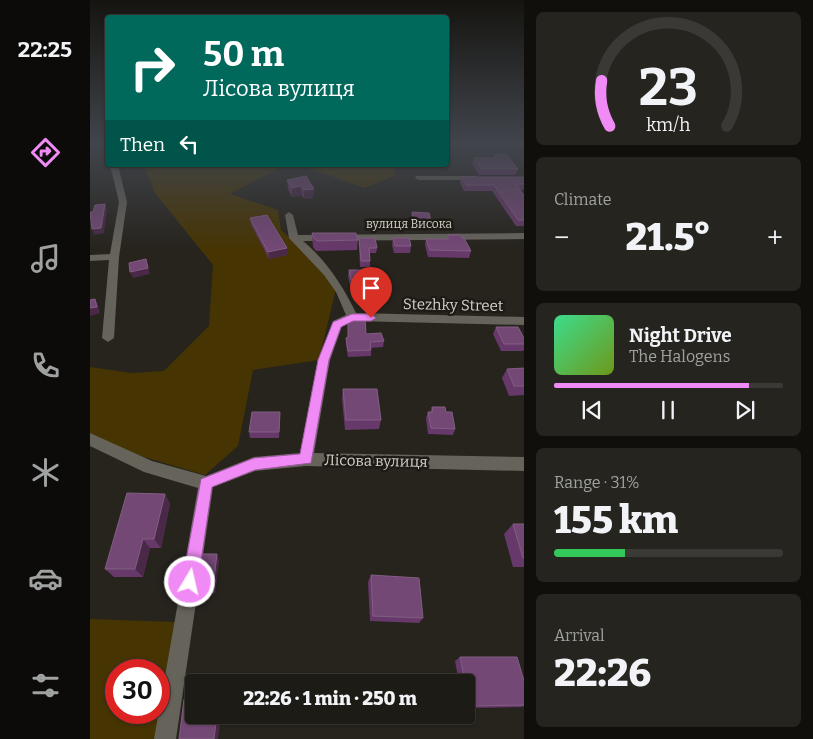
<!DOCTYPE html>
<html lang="en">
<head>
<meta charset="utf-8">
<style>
	:root { --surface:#1d1b16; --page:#25241f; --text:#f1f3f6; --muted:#a0a1a1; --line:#3b3935; --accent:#f08bf6 }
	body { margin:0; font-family:Bitter,serif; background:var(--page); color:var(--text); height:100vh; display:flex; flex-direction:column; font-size:19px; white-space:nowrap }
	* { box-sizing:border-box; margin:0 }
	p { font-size:16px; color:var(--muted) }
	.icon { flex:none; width:28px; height:28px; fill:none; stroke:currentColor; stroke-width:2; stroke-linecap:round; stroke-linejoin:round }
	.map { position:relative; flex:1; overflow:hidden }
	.sheet { display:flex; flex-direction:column; gap:12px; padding:12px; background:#100f0c; width:289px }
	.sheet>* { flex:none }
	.top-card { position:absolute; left:15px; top:15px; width:344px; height:152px; border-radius:5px; box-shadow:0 1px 4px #0004,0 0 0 1px var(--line); background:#00695c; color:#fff; overflow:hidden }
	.speed { position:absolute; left:15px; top:659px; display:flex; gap:10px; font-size:25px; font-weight:700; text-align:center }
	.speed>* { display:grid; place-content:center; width:65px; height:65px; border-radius:50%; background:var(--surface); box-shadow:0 1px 4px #0004,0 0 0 1px var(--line); line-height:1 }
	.speed .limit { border:8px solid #d22; background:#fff; color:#111 }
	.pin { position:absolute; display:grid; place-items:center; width:42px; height:42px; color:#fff; margin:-51px -21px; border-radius:50% 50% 50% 0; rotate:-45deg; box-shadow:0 0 5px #0007 }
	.pin .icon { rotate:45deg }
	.me { position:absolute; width:55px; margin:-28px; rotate:9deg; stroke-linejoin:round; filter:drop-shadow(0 0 4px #0008) }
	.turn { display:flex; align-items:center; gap:18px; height:105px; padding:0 15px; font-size:22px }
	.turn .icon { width:65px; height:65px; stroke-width:2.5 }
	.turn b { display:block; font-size:35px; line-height:42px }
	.then { display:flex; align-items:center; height:48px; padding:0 15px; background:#0003; gap:10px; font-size:19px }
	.big { font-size:38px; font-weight:800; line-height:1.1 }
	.sheet .card { flex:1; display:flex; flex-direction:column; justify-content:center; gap:8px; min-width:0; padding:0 18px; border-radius:8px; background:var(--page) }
	.sheet .dial { align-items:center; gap:0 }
	.dial svg { height:130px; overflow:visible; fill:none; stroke:var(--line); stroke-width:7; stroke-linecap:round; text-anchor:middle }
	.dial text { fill:var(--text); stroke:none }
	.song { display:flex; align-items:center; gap:15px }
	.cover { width:60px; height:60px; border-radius:8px; background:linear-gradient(135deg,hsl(150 70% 55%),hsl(80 70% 35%)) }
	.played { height:5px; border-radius:2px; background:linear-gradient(90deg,var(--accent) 85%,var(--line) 85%) }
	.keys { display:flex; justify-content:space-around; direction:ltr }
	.heat { display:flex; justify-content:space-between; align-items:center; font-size:28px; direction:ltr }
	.charge { height:8px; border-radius:4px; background:linear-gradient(90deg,#34c759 31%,var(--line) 0) }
	.trip { position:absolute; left:95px; top:674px; width:290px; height:50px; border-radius:5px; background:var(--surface); box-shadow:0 1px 4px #0004,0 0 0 1px var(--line); font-weight:800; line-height:50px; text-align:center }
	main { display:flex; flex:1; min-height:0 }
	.dock { display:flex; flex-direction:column; width:90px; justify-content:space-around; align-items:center; background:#0c0b09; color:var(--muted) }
	.dock .icon { width:35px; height:35px }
	.dock .on { color:var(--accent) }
	.dock b { font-size:22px; color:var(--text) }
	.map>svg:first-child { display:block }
	.green { fill:#463403; fill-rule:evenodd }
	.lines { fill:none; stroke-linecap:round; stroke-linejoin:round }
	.minor { fill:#66635b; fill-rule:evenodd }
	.wall { fill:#67386a }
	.shaded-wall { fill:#492947 }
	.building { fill:#734875; stroke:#825e83 }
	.route { fill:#f08bf6; stroke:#9c5aa0 }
	.labels { text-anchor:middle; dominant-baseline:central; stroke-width:5; stroke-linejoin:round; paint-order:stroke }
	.far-street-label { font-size:12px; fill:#d4d1cd; stroke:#1e1b15 }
	.street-label { font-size:15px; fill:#d4d1cd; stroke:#1e1b15 }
</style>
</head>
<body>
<main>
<nav class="dock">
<b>22:25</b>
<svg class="icon on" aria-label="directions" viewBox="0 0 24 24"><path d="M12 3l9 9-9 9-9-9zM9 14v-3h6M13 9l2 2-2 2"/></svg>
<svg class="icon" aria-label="music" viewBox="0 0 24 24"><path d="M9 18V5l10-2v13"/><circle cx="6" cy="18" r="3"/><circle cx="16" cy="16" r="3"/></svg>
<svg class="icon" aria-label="phone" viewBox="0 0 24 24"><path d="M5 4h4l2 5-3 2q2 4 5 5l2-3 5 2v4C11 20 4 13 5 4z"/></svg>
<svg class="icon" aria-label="climate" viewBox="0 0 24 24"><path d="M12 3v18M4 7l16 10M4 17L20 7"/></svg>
<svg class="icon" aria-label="car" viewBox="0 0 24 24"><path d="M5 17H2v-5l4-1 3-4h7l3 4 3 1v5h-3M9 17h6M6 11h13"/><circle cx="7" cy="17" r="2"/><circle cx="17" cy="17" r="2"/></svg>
<svg class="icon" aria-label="filters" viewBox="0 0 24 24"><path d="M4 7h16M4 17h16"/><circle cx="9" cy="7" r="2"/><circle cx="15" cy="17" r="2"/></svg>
</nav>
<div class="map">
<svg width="435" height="739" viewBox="0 0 435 739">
	<rect width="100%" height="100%" fill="#27241e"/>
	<g class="green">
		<polygon points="53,165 194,165 140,194 188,210 191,230 224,260 246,289 229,360 163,370 148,446 115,475 0,441 0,367 42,373 74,371 119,326 123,265 65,193"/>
		<polygon points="211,165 304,165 305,176 274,188"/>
		<path d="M0 619 85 622 67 739H0ZM26 670H69V712H26Z"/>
	</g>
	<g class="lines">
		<g class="minor">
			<polygon points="20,165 28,165 37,202 29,257 24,338 18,342 12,338 19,260 0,261 0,255 20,254 29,202"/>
			<polygon points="326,176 386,176 390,178 386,180 329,180 325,178"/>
			<path d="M199 212 203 215 208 235 435 233V239L213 241C236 260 253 286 266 313L435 317V325L264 321 252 326 240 360 224 453 435 457V471L216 466 165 471 123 487 86 739H64L108 488 54 472 0 446V433L62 461 116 476 164 457 210 453 228 360 243 321 256 315 246 292 234 275 199 238 195 215Z"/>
		</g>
	</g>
	<g class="wall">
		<polygon points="404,154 428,169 425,175 389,175 382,164 384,158 403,158"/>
		<polygon points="319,165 335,165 335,167 320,167"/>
		<polygon points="371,177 435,178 435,190 430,190 435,197 435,226 426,226 402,191 374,191 370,183"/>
		<polygon points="197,180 224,189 223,198 214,199 212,195 202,197 198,189"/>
		<polygon points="322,212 341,221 340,227 323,227 321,219"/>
		<polygon points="160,218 197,248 197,255 179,259 161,224"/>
		<polygon points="222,233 268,240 267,250 226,251 223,247"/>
		<polygon points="358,235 372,238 381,251 379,258 338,257 335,245 336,239 357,239"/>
		<polygon points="269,238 287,248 286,253 280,253 280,267 270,267 269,244"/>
		<polygon points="303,238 321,246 320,253 304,253 302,245"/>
		<polygon points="259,270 276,279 275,286 260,286 258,276"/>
		<polygon points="258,320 276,334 294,341 293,347 281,348 281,356 258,357 256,344 256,338 258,337"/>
		<polygon points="406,327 435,340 435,348 433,351 411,351 403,334"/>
		<polygon points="435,368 435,395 419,396 412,378 417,369"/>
		<polygon points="253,389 291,420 289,429 255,430 252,399"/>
		<polygon points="342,407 356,412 365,429 363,435 338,434 336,418 338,412 340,412"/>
		<polygon points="190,412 190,418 189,438 160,438 159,432"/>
		<polygon points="75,494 80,504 71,548 60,548 53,577 24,577 15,569"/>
		<polygon points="423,524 435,524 435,567 423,567 414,534"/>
		<polygon points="129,559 125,593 109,593 107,589"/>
		<polygon points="281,575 333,618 329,623 280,621 278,582"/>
		<polygon points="370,657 435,684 435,706 431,707 376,708 376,682 369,682 365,661"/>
	</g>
	<g class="shaded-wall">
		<polygon points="211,186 212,195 202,197 202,188"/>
		<polygon points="224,189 223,198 214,199 214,190"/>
		<polygon points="15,204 17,209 14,233 4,235 2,229"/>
		<polygon points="197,248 197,255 179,259 178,252"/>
		<polygon points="56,259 60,274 43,278 40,272"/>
		<polygon points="5,299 8,305 10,313 0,316 0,308"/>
		<polygon points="75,494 80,504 71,548 64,539"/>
		<polygon points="53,539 60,548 53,577 45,569"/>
		<polygon points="127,554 129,559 125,593 123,589"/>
		<polygon points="127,715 131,715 128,739 124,739"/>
	</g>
	<g class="building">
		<polygon points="404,154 416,154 428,169 391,169 384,158 407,158"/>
		<polygon points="216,176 224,189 214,190 211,186 202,188 197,180"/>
		<polygon points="371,177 433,177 435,178 435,184 426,184 435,197 435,220 428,220 404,185 376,185"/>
		<polygon points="15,204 11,228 2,229 0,212 3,212 5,205"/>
		<polygon points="322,212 339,213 341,221 324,221"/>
		<polygon points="177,215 197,248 178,252 160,218"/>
		<polygon points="222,233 266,233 268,240 227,241 223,237"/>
		<polygon points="358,235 370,235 372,238 374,238 381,251 340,250 336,239 358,239"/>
		<polygon points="269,238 285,238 287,248 279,248 280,261 271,261"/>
		<polygon points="303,238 319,238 321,246 305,246"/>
		<polygon points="56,259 58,268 40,272 39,263"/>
		<polygon points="259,270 274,270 276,279 261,280"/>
		<polygon points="5,299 7,307 0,308 0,300"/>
		<polygon points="265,317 275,317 276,334 291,333 294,341 280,342 281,350 258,351 256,338 258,337 258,320"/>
		<polygon points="406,327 428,327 435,340 435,344 414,344"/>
		<polygon points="435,368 435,386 424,386 417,369"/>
		<polygon points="253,389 287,389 291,420 256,420"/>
		<polygon points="342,407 355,407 356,412 362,412 365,429 341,428 338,412 343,412"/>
		<polygon points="162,412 190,412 189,432 159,432"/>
		<polygon points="37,493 75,494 64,539 53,539 45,569 15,569"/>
		<polygon points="423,524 435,524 435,558 433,558"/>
		<polygon points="112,554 127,554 123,589 107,589"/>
		<polygon points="281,575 329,578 333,618 283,616"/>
		<polygon points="370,657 427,657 435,684 435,705 380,706"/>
		<polygon points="104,698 104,715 127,715 124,739 89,739 94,699"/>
	</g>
	<linearGradient id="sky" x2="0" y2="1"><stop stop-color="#151410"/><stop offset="0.58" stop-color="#41454c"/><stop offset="1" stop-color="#41454c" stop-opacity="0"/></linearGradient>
	<rect width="435" height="248" fill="url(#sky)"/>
	<polygon class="route" points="262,314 281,314 286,318 281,321 263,321 251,327 239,360 221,463 165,470 122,487 108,582 106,587 100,590 95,587 92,582 111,479 164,458 210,454 228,360 243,322"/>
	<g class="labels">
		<g class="far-street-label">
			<text x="319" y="224">вулиця Висока</text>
		</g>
		<g class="street-label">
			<text transform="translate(363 305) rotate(1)">Stezhky Street</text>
			<text transform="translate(286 461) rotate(1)">Лісова вулиця</text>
		</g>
	</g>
</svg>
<div class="speed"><div class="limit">30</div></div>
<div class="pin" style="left:281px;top:318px;background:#d93025"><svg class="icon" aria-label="arrive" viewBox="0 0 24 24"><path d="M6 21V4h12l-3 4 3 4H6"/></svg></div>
<svg class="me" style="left:100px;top:582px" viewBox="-20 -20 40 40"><circle r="17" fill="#f08bf6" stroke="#fff" stroke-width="3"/><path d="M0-11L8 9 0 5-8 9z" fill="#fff"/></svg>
<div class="trip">22:26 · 1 min · 250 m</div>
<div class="top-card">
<div class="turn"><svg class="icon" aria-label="right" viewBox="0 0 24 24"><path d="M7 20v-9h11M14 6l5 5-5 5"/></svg><div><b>50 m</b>Лісова вулиця</div></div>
<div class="then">Then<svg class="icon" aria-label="left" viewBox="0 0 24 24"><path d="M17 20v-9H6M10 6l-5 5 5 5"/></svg></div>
</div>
</div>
<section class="sheet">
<div class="card dial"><svg viewBox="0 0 100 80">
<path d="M14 69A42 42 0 1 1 86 69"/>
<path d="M14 69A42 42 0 0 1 9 41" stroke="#f08bf6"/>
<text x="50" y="56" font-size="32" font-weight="700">23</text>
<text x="50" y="72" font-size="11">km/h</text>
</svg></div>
<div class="card"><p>Climate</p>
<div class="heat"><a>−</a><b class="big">21.5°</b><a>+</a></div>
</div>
<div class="card">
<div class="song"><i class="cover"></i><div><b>Night Drive</b><p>The Halogens</p></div></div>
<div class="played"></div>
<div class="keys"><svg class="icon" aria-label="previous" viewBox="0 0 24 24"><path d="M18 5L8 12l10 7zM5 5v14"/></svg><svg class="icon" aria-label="pause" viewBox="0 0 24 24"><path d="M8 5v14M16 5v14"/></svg><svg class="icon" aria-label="next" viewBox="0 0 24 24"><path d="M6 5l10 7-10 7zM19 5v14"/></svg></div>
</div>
<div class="card"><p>Range · 31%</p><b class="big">155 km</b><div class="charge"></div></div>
<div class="card"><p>Arrival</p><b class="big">22:26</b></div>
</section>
</main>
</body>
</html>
